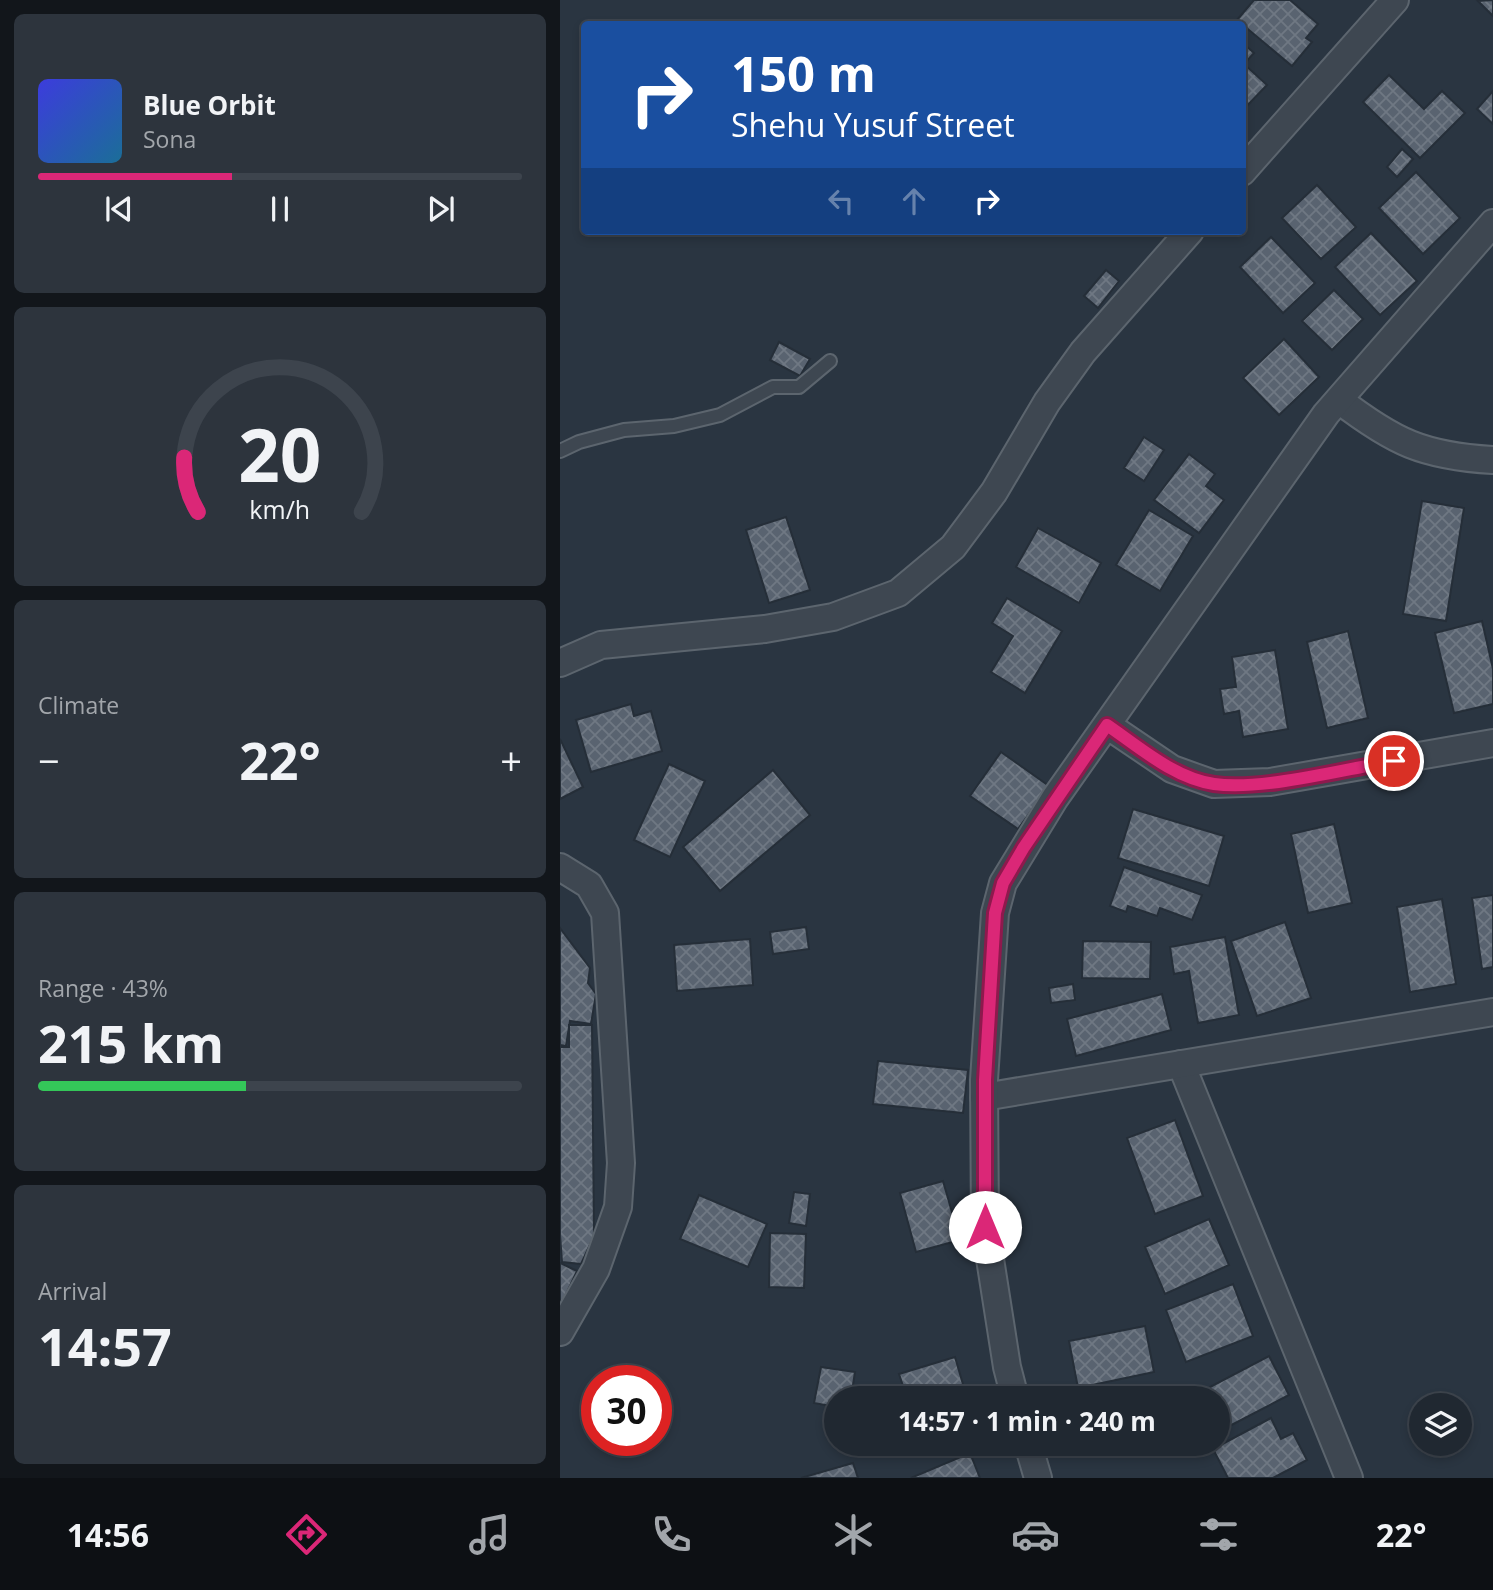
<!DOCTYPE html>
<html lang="en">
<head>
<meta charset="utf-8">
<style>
	:root { --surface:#202831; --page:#2d343d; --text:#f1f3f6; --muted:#a2a6ab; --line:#3d444d; --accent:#db2777 }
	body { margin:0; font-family:"Open Sans",sans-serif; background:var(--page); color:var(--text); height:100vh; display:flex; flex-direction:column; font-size:26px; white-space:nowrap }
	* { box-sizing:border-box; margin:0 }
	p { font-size:23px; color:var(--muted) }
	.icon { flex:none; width:38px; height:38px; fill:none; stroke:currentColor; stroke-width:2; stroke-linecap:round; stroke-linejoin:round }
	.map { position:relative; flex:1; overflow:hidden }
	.drawer { display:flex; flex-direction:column; gap:14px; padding:14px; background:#12161b; width:560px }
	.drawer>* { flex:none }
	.guide { position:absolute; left:21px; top:21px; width:665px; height:214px; border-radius:7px; box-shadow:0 4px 10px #0003,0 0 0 2px var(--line); background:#1a4fa0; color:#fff; overflow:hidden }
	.controls { position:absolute; left:849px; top:1393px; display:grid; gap:14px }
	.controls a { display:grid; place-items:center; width:63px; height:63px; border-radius:50%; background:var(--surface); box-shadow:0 4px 10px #0003,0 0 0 2px var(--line); font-size:35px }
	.speed { position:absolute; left:21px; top:1365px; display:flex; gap:14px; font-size:35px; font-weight:700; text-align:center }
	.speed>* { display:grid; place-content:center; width:91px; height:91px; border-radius:50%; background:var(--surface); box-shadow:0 4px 10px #0003,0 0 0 2px var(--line); line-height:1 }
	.speed .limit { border:10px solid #d22; background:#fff; color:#111 }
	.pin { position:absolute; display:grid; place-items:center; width:60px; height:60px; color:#fff; margin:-30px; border:4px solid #fff; border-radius:50%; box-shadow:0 2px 7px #0007 }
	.me { position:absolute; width:77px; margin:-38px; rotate:0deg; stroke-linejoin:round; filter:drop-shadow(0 0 5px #0008) }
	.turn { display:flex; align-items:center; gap:24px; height:147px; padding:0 35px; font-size:32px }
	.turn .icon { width:91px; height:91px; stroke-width:2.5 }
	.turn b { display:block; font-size:49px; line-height:60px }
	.lanes { display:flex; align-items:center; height:66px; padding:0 35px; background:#0003; justify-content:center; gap:35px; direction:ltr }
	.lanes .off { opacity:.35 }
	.big { font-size:52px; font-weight:700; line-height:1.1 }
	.drawer .widget { flex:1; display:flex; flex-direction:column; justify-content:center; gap:10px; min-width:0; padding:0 24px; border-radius:10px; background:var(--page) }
	.drawer .dial { align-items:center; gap:0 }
	.dial svg { height:182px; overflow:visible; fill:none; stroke:var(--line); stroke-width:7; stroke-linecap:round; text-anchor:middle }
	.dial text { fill:var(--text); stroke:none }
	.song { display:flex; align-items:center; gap:21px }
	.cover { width:84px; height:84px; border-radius:10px; background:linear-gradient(135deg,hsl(240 70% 55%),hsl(200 70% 35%)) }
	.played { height:7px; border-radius:4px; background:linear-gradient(90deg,var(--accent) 40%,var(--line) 40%) }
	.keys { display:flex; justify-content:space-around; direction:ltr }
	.heat { display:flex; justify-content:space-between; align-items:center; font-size:38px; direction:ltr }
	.charge { height:10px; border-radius:5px; background:linear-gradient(90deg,#34c759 43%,var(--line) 0) }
	.trip { position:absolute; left:264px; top:1386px; width:406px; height:70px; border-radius:35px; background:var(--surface); box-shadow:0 4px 10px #0003,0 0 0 2px var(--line); font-weight:700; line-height:70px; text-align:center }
	.menu { display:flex; height:112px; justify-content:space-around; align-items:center; background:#0d1014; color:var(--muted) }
	.menu .icon { width:49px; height:49px }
	.menu .selected { color:var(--accent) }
	.menu b { font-size:32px; color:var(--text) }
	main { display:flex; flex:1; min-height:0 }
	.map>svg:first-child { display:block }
	.building { fill:url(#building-cross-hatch); stroke:#252e38; stroke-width:2 }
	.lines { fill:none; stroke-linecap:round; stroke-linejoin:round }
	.service-casing { stroke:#5c656e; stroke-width:16 }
	.minor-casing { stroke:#5c656e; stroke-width:30 }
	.service { stroke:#3e4751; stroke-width:12 }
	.minor { stroke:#3e4751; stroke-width:26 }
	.route-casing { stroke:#8e194d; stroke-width:18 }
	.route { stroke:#db2777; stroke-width:12 }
</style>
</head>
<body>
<main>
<section class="drawer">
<div class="widget">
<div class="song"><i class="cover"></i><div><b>Blue Orbit</b><p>Sona</p></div></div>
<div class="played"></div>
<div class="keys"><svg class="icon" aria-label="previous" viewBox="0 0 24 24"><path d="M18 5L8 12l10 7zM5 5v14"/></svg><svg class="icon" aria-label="pause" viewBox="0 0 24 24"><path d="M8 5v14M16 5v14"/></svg><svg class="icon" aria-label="next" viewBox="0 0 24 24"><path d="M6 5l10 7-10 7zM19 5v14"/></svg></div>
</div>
<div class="widget dial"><svg viewBox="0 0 100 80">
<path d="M14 69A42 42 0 1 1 86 69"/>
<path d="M14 69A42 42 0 0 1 8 45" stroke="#db2777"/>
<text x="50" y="56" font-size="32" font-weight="700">20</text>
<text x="50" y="72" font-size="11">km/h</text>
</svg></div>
<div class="widget"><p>Climate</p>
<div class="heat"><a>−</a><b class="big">22°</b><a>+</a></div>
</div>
<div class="widget"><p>Range · 43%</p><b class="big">215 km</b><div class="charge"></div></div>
<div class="widget"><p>Arrival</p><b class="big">14:57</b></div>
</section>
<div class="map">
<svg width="933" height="1478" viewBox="0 0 933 1478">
	<defs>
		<pattern id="building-cross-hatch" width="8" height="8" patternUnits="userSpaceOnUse" patternTransform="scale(1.75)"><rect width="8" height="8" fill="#596370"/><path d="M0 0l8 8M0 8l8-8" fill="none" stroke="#6f7883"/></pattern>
	</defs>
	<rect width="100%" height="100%" fill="#2a3541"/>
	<g class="building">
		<polygon points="694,0 730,0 758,24 746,38 752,42 732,66 677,20"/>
		<polygon points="933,0 933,16 918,1"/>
		<polygon points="682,42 694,53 684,64 707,85 682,111"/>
		<polygon points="829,75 864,109 882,91 905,113 860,158 803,102"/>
		<polygon points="933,91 933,124 917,109"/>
		<polygon points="842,149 853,159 837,177 827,167"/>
		<polygon points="856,172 900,218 863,254 819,208"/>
		<polygon points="757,185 796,227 761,259 722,218"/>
		<polygon points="811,233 857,281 820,315 775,267"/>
		<polygon points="711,237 755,283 723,313 680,267"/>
		<polygon points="546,270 559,281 538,308 524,296"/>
		<polygon points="774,290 803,319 772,350 742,321"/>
		<polygon points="724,339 759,377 719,415 683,378"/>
		<polygon points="219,342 250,359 240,376 210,360"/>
		<polygon points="584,437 604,450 584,481 564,468"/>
		<polygon points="629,454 655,474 646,486 664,500 639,533 594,500"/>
		<polygon points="862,501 904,508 886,621 843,614"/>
		<polygon points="589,510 633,536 600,591 556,565"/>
		<polygon points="226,517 250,590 209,603 186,530"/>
		<polygon points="478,528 541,563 519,603 456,567"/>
		<polygon points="447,598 502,631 465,693 431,672 453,636 432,623"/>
		<polygon points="922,621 933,669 933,704 894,713 875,633"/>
		<polygon points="788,631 808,718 767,728 747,642"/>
		<polygon points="715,650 728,729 683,737 679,711 664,714 660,689 676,687 672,657"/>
		<polygon points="71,704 74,716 91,711 102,751 31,772 16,720"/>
		<polygon points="0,739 23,787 0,799"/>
		<polygon points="441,752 489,786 458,829 410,796"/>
		<polygon points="109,764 145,781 110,857 74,840"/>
		<polygon points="213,770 250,815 160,891 123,847"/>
		<polygon points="573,809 664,836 649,886 558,858"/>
		<polygon points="774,824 792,903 748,913 731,834"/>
		<polygon points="564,867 642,895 632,920 600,908 597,916 568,906 566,912 550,906"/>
		<polygon points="933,895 933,967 922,969 912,898"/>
		<polygon points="882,899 896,984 850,992 837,907"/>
		<polygon points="725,922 751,998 697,1016 671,941"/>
		<polygon points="246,927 249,949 213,954 210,932"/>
		<polygon points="0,928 30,968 28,983 36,994 31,1024 10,1021 6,1046 0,1045"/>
		<polygon points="665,937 679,1015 638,1023 629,971 614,974 610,947"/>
		<polygon points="190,939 193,985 117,991 114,945"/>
		<polygon points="523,941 591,942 590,979 522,978"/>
		<polygon points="513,984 515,1000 491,1003 489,988"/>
		<polygon points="602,994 611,1030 516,1056 507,1019"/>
		<polygon points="9,1025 32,1025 34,1236 21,1264 2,1262 0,1235 0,1047 9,1047"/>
		<polygon points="318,1061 408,1070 403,1113 313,1104"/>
		<polygon points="615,1120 643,1196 595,1214 567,1138"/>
		<polygon points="383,1181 400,1240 356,1252 340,1193"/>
		<polygon points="234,1192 250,1194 246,1226 229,1223"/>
		<polygon points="139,1195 207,1224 188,1267 120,1239"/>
		<polygon points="649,1219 669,1265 605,1294 585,1247"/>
		<polygon points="210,1233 246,1234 244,1288 209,1287"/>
		<polygon points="0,1263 17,1271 0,1307"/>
		<polygon points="673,1284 693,1336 626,1362 606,1310"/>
		<polygon points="585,1326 594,1372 518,1388 509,1341"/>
		<polygon points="709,1356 729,1395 658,1432 658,1398 631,1397"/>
		<polygon points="395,1357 407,1398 347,1398 339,1374"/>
		<polygon points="261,1367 295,1372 291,1398 276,1398 276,1407 254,1403"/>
		<polygon points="711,1418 721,1439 733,1433 747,1460 713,1478 668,1478 653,1449"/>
		<polygon points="410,1453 420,1478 351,1478"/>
		<polygon points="293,1463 298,1478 241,1478"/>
	</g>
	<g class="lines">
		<g class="service-casing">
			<polyline id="service" points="0,451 19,442 64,430 114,426 160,415 213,387 239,387 270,361"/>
		</g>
		<g class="minor-casing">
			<g id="minor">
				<polyline points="682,172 835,0"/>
				<path d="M779 400C834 442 863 456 933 460"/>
				<polyline points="0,663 41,645 205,629 273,617 338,593 393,547 434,492 487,402 523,352 630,231"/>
				<polyline points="547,725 612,769 654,784 710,782 933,743"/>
				<polyline points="0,867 29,885 45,913 61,1163 58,1207 36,1269 0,1332"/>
				<polyline points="621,1064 789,1478"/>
				<polyline points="424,1097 933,1012"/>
				<polyline points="455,1398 447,1367 425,1227 424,1080 435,913 443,883 495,798 766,414 933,223"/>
				<polyline points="468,1444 478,1478"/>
			</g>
		</g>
		<use href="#service" class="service"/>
		<use href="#minor" class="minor"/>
	</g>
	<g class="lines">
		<g class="route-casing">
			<path id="route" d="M425 1227V1080L435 913 443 883 464 847 547 725C579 747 614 778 654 784 702 791 784 769 834 761"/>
		</g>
		<use href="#route" class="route"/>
	</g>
</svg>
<div class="controls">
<a><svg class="icon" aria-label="layers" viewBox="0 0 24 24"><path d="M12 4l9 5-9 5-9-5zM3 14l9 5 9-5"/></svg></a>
</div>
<div class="speed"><div class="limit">30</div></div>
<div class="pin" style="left:834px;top:761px;background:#d93025"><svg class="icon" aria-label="arrive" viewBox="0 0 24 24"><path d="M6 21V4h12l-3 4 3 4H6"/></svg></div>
<svg class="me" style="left:425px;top:1227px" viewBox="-20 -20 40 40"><circle r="19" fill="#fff"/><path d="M0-13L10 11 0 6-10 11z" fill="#db2777"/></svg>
<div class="trip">14:57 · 1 min · 240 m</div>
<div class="guide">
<div class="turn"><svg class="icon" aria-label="right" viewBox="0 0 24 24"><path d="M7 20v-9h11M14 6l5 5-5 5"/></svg><div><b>150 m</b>Shehu Yusuf Street</div></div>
<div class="lanes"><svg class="icon off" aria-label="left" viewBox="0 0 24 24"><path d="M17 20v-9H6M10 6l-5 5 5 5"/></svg><svg class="icon off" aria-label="ahead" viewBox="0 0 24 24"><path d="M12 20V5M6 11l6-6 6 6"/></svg><svg class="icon" aria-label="right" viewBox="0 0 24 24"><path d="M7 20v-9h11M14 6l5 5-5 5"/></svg></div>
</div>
</div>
</main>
<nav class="menu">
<b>14:56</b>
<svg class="icon selected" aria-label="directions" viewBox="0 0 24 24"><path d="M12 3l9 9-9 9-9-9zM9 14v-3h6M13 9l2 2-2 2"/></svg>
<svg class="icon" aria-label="music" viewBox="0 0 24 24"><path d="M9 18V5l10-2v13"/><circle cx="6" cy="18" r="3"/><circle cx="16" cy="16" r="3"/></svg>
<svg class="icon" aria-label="phone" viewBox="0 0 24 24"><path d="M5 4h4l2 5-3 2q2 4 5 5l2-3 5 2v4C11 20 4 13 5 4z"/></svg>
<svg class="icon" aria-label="climate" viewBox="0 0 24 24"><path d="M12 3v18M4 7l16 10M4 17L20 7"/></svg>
<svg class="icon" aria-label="car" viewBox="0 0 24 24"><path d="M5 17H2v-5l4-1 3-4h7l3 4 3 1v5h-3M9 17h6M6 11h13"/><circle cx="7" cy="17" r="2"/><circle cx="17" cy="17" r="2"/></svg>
<svg class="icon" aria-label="filters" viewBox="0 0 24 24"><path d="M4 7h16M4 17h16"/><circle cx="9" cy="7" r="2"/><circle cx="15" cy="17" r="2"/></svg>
<b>22°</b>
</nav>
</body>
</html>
